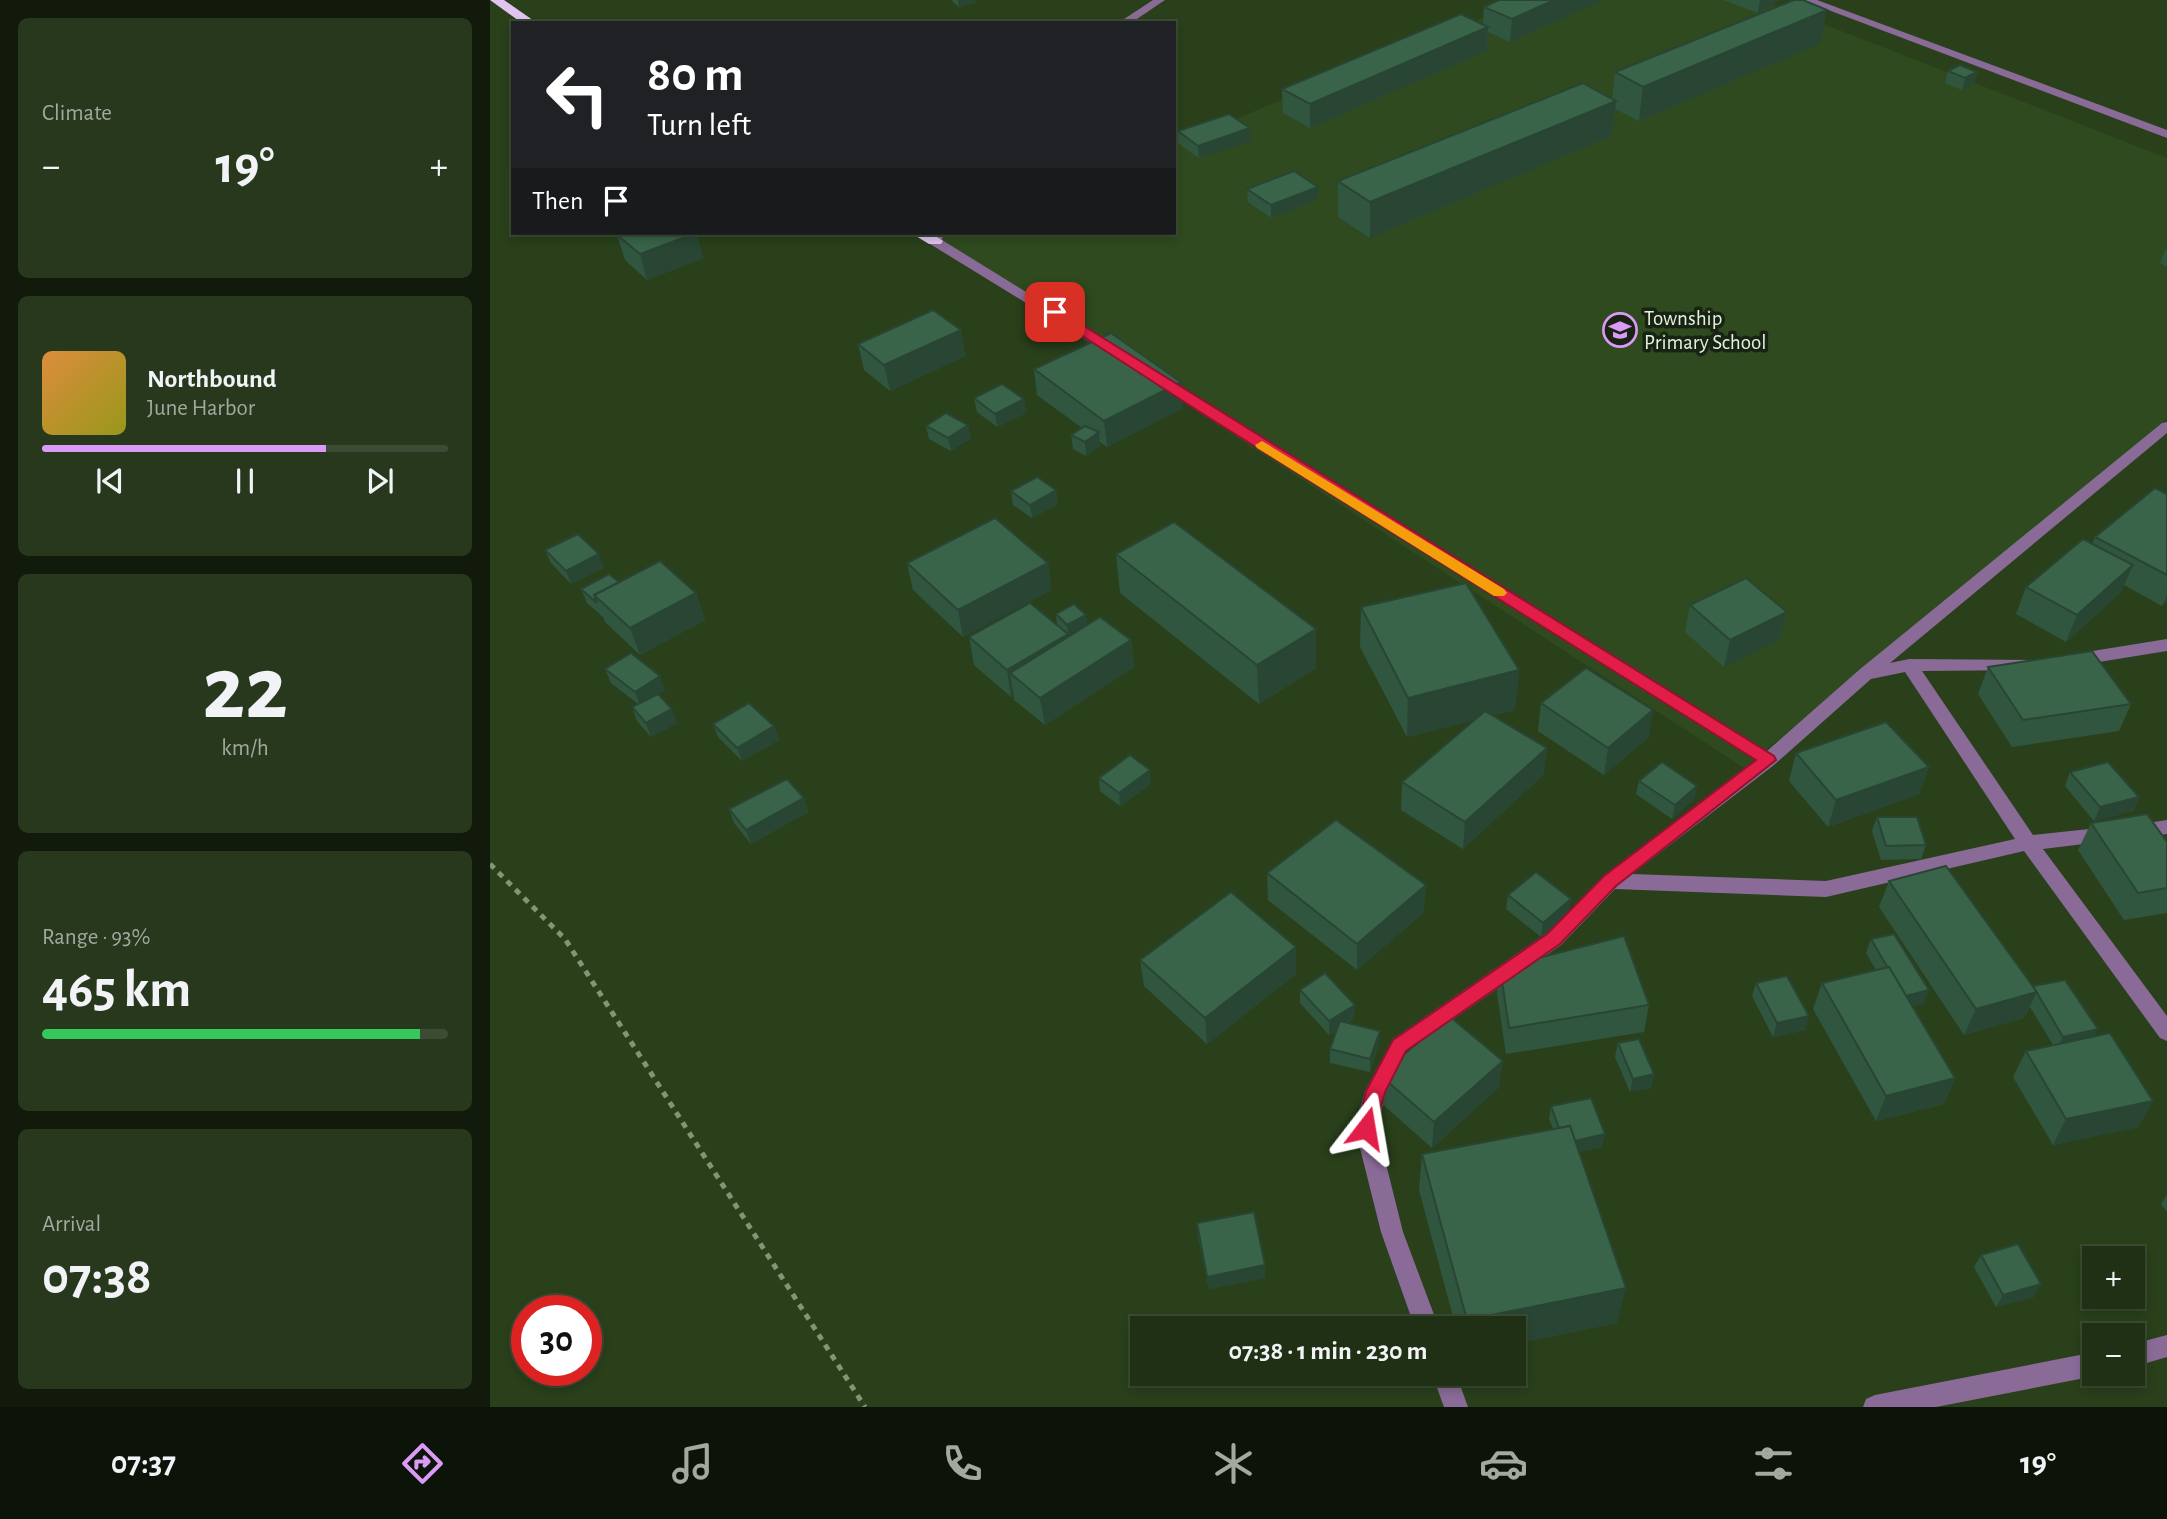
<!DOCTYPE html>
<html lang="en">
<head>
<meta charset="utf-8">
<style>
	:root { --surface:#1f3014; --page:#27381d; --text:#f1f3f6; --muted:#a1a9a0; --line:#3c4b34; --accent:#da9af6 }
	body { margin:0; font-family:"Alegreya Sans",sans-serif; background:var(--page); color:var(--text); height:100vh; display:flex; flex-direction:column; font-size:26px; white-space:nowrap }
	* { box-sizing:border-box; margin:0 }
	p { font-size:23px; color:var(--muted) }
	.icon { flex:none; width:38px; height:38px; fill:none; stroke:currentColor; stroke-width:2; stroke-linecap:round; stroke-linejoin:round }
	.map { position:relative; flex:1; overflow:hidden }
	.side { display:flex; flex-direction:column; gap:18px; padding:18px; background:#111a0b; width:490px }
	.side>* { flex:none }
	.guide { position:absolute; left:21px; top:21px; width:665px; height:214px; border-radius:0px; box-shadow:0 4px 10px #0003,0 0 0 2px var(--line); background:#202124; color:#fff; overflow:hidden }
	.buttons { position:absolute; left:1592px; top:1246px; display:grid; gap:14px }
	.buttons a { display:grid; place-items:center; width:63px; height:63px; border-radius:0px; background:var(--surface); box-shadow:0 4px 10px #0003,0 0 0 2px var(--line); font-size:35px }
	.speed { position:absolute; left:21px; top:1295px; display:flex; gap:14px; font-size:35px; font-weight:700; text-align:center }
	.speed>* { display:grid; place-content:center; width:91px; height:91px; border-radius:50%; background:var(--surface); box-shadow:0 4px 10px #0003,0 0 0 2px var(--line); line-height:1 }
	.speed .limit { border:10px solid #d22; background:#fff; color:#111 }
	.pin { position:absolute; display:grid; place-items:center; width:60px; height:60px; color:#fff; margin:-30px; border-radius:14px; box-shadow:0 4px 10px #0006 }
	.me { position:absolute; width:77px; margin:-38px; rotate:14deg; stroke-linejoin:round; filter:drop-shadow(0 0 5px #0008) }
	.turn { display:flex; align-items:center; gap:24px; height:147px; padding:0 21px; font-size:32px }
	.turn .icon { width:91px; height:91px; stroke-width:2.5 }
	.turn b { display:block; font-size:49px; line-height:60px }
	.then { display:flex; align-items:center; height:66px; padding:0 21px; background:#0003; gap:14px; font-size:26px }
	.big { font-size:52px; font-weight:600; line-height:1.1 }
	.side .tile { flex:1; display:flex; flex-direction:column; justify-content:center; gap:10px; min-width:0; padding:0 24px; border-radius:10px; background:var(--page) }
	.side .dial { align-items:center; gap:0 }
	.dial b { font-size:91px; line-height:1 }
	.song { display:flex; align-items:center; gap:21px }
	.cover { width:84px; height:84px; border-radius:10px; background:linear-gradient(135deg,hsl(30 70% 55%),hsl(60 70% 35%)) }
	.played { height:7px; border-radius:4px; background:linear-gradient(90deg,var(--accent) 70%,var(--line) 70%) }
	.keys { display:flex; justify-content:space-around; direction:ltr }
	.heat { display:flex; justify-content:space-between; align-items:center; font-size:38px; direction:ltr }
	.charge { height:10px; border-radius:5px; background:linear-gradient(90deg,#34c759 93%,var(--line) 0) }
	.trip { position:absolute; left:640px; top:1316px; width:396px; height:70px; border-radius:0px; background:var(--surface); box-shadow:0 4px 10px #0003,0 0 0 2px var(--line); font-weight:600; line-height:70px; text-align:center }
	.tabs { display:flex; height:112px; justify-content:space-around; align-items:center; background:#0c1308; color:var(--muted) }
	.tabs .icon { width:49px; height:49px }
	.tabs .on { color:var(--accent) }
	.tabs b { font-size:32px; color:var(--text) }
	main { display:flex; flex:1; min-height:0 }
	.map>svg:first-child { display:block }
	.built { fill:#2f4a1e }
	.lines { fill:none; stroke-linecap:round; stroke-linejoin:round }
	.path { stroke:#829577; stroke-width:5; stroke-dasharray:6 6; stroke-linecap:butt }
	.minor { fill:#8a6b98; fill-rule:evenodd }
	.highway { fill:#e2c4f0; fill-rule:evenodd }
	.wall { fill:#31563f }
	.shaded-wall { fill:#284633 }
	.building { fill:#396449; stroke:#284633; stroke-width:2 }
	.route { fill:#e11d48; stroke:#92132f; stroke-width:2 }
	.slow { fill:#f59e0b }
	.labels { text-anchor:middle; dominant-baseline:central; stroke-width:7; stroke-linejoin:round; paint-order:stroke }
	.far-poi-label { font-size:21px; fill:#e3f2dc; stroke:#182313; text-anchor:start }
</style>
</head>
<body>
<main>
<section class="side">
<div class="tile"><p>Climate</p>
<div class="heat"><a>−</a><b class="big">19°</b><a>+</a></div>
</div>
<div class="tile">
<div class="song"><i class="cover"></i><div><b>Northbound</b><p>June Harbor</p></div></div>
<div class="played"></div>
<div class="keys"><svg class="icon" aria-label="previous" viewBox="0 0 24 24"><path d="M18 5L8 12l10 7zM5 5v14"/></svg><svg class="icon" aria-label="pause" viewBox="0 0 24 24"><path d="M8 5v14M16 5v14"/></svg><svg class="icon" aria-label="next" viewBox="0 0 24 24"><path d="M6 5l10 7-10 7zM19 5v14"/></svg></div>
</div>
<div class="tile dial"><b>22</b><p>km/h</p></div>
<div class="tile"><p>Range · 93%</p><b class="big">465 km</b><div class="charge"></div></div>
<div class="tile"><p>Arrival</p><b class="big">07:38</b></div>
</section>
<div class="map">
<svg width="1677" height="1407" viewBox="0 0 1677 1407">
	<rect width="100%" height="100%" fill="#29401b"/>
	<polygon class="built" points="1037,0 1272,0 1677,158 1677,419 1254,768 446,241 465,233 684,233 684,144"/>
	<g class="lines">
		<polyline class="path" points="0,864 75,939 375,1407"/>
		<g class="minor">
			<polygon points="663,0 675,0 641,23 628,23"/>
			<polygon points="1312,0 1327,0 1677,130 1677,138"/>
			<polygon points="442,233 454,233 452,240 633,352 626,356 621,355 440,244 439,241"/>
			<path d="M673 379 1277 751 1369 670 1672 423 1677 422V433L1400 663 1419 659 1545 660 1548 664 1545 668 1539 670 1432 671 1543 835 1618 827 1625 829 1627 834 1625 839 1618 841 1553 849 1677 1016V1041L1670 1038 1534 851 1336 897 1125 889 1071 945 917 1051 896 1092 887 1128 913 1232 949 1328H925L891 1232 865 1128 875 1091 903 1039 1057 933 1113 876 1265 760 668 386 666 383ZM1415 672 1525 839 1336 881 1142 874 1284 765 1381 679Z"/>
			<polygon points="1677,639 1677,651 1584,666 1575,660 1584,654"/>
			<polygon points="1677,820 1677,834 1646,838 1639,836 1637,831 1639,826"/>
			<polygon points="1677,1335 1677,1357 1643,1367 1643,1344"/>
			<polygon points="1605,1352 1605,1374 1610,1374 1605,1376 1446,1407 1373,1407 1376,1399 1385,1395"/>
			<polygon points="942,1374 966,1374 978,1407 954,1407"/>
		</g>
		<g class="highway">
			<polygon points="0,0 14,0 47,23 32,23"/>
			<polygon points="421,233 441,233 453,241 451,244 439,244"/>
		</g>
	</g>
	<g class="wall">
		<polygon points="462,0 485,0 486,2 469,7 463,2"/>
		<polygon points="1009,0 1113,0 1020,42 998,32 997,51 820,128 793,113 792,89 993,25 994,7"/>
		<polygon points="1233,0 1290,0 1268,13"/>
		<polygon points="1330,44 1149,121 1125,109 1122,136 880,238 848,217 848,181 1122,99 1125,72"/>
		<polygon points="1458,71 1487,72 1484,84 1472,90 1455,83"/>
		<polygon points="688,131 761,141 709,158 688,143"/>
		<polygon points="757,189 828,199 781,218 758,202"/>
		<polygon points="206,233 213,258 157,280 135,260 127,235"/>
		<polygon points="1677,249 1677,267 1670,263 1675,250"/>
		<polygon points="471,330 475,356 400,391 374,370 368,344"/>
		<polygon points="544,369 693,408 617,447 610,442 610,446 596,456 583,449 581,435 592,428 547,395"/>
		<polygon points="484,398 534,399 536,413 507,427 487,412"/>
		<polygon points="436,426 481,438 461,451 439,439"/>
		<polygon points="521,491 568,504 542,518 523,505"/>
		<polygon points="1677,494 1677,602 1672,606 1634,585 1631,592 1576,642 1526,614 1536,587 1602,544 1605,537"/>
		<polygon points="55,550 114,568 81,584 61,563"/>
		<polygon points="626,554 826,629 826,668 769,704 630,593"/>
		<polygon points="417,563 558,563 561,590 473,637 423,590"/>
		<polygon points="129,582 206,593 215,620 150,655 115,622 113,617 97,603 91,589"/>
		<polygon points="1200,605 1297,612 1290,639 1234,667 1195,632"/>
		<polygon points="871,607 1029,670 1025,710 1003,715 1057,748 1053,775 973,849 911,810 912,782 984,720 917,737 870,647"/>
		<polygon points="566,614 596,615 597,625 641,640 644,667 555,725 524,700 524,696 521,697 484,665 479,637 567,625"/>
		<polygon points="1498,667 1641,704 1629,731 1522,747 1488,694"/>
		<polygon points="115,669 175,690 168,694 187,723 161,737 147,721 142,707 148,704 121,683"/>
		<polygon points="1051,703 1159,737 1114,775 1048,731"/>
		<polygon points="223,724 284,726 289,740 252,761 228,737"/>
		<polygon points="1306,753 1439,767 1429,794 1338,827 1299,781"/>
		<polygon points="1580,772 1649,797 1643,811 1604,821 1575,786"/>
		<polygon points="609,778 661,784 630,806 610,791"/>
		<polygon points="1149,781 1207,786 1204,799 1182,819 1146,794"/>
		<polygon points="314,798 318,812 261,844 244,823 239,809"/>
		<polygon points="1387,817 1436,845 1431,859 1391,860 1382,831"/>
		<polygon points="1601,823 1677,842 1677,913 1634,920 1588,850"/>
		<polygon points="777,873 934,912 867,970 778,900"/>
		<polygon points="1399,881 1543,986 1604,1037 1663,1101 1648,1127 1563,1145 1523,1077 1536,1051 1563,1045 1540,1007 1534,1018 1474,1035 1389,907"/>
		<polygon points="1018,895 1079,913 1051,937 1016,909"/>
		<polygon points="1381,939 1434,1004 1423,1006 1465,1078 1454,1104 1386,1121 1323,1009 1332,983 1386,970 1376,953"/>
		<polygon points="650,960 806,974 717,1044 654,986"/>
		<polygon points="1010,968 1159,1005 1154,1032 1016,1054 1007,994"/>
		<polygon points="1266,983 1315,1030 1283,1037 1262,996"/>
		<polygon points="810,990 864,1018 858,1023 889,1044 880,1072 840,1063 840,1049 847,1030 839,1035 810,1003"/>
		<polygon points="1128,1043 1164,1074 1161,1088 1140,1092 1125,1057"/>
		<polygon points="890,1075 1009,1087 942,1148 889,1101"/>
		<polygon points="1061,1106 1112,1147 1089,1152 1127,1323 1024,1344 1024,1328 966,1328 929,1190 932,1154 1063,1129 1059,1119"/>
		<polygon points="1677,1195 1677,1212 1671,1204"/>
		<polygon points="707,1223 775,1278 719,1289 708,1236"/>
		<polygon points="1491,1255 1544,1297 1506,1307 1484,1267"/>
	</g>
	<g class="shaded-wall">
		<polygon points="468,0 485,0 486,2 469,7"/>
		<polygon points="1064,0 1113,0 1020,42 1022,19"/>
		<polygon points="1270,0 1290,0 1268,13"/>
		<polygon points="1337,10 1330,44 1149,121 1153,87"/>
		<polygon points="998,27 997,51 820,128 820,104"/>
		<polygon points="1487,72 1484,84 1472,90 1475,78"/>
		<polygon points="1126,101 1122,136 880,238 880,202"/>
		<polygon points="760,128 761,141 709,158 708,146"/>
		<polygon points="828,187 828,199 781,218 781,205"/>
		<polygon points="206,233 213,258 157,280 150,254"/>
		<polygon points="471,330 475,356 400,391 394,365"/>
		<polygon points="691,382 693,408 617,447 614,421"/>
		<polygon points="534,399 536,413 507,427 505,414"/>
		<polygon points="478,425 481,438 461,451 458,438"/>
		<polygon points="609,432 610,446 596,456 595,442"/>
		<polygon points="566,490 568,504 542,518 540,505"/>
		<polygon points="109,554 114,568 81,584 76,571"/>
		<polygon points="558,563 561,590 473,637 468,610"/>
		<polygon points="1643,565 1631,592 1576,642 1587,615"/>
		<polygon points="206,593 215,620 150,655 140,628"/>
		<polygon points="1677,596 1677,602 1672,606"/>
		<polygon points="1297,612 1290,639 1234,667 1240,640"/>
		<polygon points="596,615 597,629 579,639 577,625"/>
		<polygon points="826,629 826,668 769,704 767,665"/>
		<polygon points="578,634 582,661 520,673 524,696 521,697 517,670"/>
		<polygon points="641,640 644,667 555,725 550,698"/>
		<polygon points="1029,670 1025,710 917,737 918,698"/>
		<polygon points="170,676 175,690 150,705 145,692"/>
		<polygon points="182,709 187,723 161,737 156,723"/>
		<polygon points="1163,710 1159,737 1114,775 1118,748"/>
		<polygon points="284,726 289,740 252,761 247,748"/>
		<polygon points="1057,748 1053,775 973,849 975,822"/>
		<polygon points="1439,767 1429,794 1338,827 1346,800"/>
		<polygon points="660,770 661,784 630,806 629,793"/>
		<polygon points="1207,786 1204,799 1182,819 1185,805"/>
		<polygon points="1649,797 1643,811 1604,821 1610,807"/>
		<polygon points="314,798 318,812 261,844 256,830"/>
		<polygon points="936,885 934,912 867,970 867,944"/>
		<polygon points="1081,899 1079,913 1051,937 1053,923"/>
		<polygon points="806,947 806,974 717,1044 715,1018"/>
		<polygon points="1439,990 1434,1004 1409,1009 1415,996"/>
		<polygon points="1547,992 1534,1018 1474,1035 1486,1009"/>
		<polygon points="865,1005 864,1018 839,1035 839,1021"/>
		<polygon points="1319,1016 1315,1030 1283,1037 1287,1023"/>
		<polygon points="1608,1029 1601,1042 1566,1050 1573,1037"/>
		<polygon points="890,1031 889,1044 880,1072 880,1059"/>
		<polygon points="1013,1061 1009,1087 942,1148 944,1122"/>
		<polygon points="1164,1074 1161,1088 1140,1092 1143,1079"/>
		<polygon points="1465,1078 1454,1104 1386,1121 1396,1096"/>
		<polygon points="1663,1101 1648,1127 1563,1145 1576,1119"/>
		<polygon points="1115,1134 1112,1147 1072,1156 1074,1143"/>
		<polygon points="775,1265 775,1278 719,1289 717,1277"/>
		<polygon points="1551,1284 1544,1297 1506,1307 1513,1295"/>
		<polygon points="1136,1288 1127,1323 1024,1344 1024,1328 976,1328 977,1320"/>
	</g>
	<g class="building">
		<polygon points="1009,0 1064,0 1022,19 994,7"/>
		<polygon points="1304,0 1313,0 1337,10 1153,87 1125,72"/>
		<polygon points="971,14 998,27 820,104 792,89"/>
		<polygon points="1470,65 1487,72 1475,78 1458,71"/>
		<polygon points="1093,83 1126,101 880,202 848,181"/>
		<polygon points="739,114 760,128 708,146 688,131"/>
		<polygon points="804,171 828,187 781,205 757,189"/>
		<polygon points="133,233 206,233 150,254 127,235"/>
		<polygon points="443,310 471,330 394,365 368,344"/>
		<polygon points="621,333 691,382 614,421 544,369"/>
		<polygon points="512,384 534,399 505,414 484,398"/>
		<polygon points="456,413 478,425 458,438 436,426"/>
		<polygon points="595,426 609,432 595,442 581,435"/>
		<polygon points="547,477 566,490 540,505 521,491"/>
		<polygon points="1665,488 1677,494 1677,575 1605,537"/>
		<polygon points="505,518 558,563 468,610 417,563"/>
		<polygon points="684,522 826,629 767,665 626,554"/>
		<polygon points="88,534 109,554 76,571 55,550"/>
		<polygon points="1593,539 1643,565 1587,615 1536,587"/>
		<polygon points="170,561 206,593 140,628 104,595"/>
		<polygon points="119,574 129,582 104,595 107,603 91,589"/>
		<polygon points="1256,578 1297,612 1240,640 1200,605"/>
		<polygon points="976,583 1029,670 918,698 871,607"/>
		<polygon points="540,603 578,634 517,670 479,637"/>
		<polygon points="584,604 596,615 577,625 566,614"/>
		<polygon points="610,617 641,640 550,698 520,673"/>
		<polygon points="1602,651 1641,704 1533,720 1498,667"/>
		<polygon points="141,653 170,676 145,692 115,669"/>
		<polygon points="1096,668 1163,710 1118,748 1051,703"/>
		<polygon points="168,694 182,709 156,723 142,707"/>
		<polygon points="259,703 284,726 247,748 223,724"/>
		<polygon points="995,711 1057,748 975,822 912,782"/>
		<polygon points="1396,722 1439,767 1346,800 1306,753"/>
		<polygon points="640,755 660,770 629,793 609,778"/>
		<polygon points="1172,762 1207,786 1185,805 1149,781"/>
		<polygon points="1618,762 1649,797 1610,807 1580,772"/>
		<polygon points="297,779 314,798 256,830 239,809"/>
		<polygon points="1657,814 1677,842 1677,888 1648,893 1601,823"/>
		<polygon points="1387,817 1427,817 1436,845 1396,846"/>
		<polygon points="846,820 936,885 867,944 777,873"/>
		<polygon points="1456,866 1547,992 1486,1009 1399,881"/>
		<polygon points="1046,872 1081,899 1053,923 1018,895"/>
		<polygon points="741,892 806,947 715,1018 650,960"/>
		<polygon points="1404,934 1439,990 1416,996 1399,967 1398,968 1381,939"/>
		<polygon points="1134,936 1159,1005 1019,1028 1010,968"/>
		<polygon points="1399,967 1465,1078 1396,1096 1332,983"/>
		<polygon points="835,973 865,1005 839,1021 810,990"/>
		<polygon points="1297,976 1319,1016 1287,1023 1266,983"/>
		<polygon points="1575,980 1608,1029 1573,1037 1543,986"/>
		<polygon points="959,1016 1013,1061 944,1122 890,1075"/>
		<polygon points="850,1021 890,1031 880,1059 840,1049"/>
		<polygon points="1620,1033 1663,1101 1576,1119 1536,1051"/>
		<polygon points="1149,1039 1164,1074 1143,1079 1128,1043"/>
		<polygon points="1101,1098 1115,1134 1085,1141 1080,1126 1069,1128 1061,1106"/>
		<polygon points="1080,1126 1136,1288 977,1320 932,1154"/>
		<polygon points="764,1212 775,1265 717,1277 707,1223"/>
		<polygon points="1528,1244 1551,1284 1513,1295 1491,1255"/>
	</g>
	<polygon class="route" points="565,308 1284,756 1286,760 1126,886 1070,944 916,1051 895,1092 883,1134 876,1136 869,1134 867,1128 876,1091 903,1040 1057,934 1114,876 1266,760 713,414 560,315 558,312"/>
	<polygon class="slow" points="772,441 1014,589 1017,593 1014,596 1004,596 767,448 765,445"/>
	<defs>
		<g id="school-ring" transform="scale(1.75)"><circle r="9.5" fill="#182313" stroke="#da9af6" stroke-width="1.5"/><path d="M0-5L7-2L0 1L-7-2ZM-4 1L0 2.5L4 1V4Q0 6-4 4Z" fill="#da9af6"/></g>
	</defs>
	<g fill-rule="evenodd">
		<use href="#school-ring" x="1130" y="330"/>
	</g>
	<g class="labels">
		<g class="far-poi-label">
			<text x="1154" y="318">Township<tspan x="1154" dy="24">Primary School</tspan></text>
		</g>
	</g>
</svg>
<div class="buttons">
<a>+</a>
<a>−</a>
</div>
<div class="speed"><div class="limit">30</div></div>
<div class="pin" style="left:565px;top:312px;background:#d93025"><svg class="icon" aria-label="arrive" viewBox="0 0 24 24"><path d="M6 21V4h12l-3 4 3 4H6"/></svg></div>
<svg class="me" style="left:876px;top:1128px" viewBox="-20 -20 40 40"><path d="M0-17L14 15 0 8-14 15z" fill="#e11d48" stroke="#fff" stroke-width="4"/></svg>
<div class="trip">07:38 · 1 min · 230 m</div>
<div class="guide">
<div class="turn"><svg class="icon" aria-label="left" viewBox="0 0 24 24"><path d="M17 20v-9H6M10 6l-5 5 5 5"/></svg><div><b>80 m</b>Turn left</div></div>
<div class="then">Then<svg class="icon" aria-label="arrive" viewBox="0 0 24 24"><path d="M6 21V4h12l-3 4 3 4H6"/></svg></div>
</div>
</div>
</main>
<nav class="tabs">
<b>07:37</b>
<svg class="icon on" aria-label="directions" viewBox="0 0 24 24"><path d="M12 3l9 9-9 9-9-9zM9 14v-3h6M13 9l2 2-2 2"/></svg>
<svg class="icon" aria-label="music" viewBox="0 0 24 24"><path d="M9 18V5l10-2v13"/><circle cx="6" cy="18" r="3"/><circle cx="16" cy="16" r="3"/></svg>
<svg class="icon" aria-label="phone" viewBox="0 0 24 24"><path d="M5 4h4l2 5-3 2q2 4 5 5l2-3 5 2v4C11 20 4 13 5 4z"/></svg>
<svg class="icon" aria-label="climate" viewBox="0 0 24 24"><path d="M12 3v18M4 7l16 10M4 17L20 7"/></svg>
<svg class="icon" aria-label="car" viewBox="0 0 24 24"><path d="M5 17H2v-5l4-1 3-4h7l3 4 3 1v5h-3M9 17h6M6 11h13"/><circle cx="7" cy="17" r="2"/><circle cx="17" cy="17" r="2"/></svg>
<svg class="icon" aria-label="filters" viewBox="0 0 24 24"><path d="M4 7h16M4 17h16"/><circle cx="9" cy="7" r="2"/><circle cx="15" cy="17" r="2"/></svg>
<b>19°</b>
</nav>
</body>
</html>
